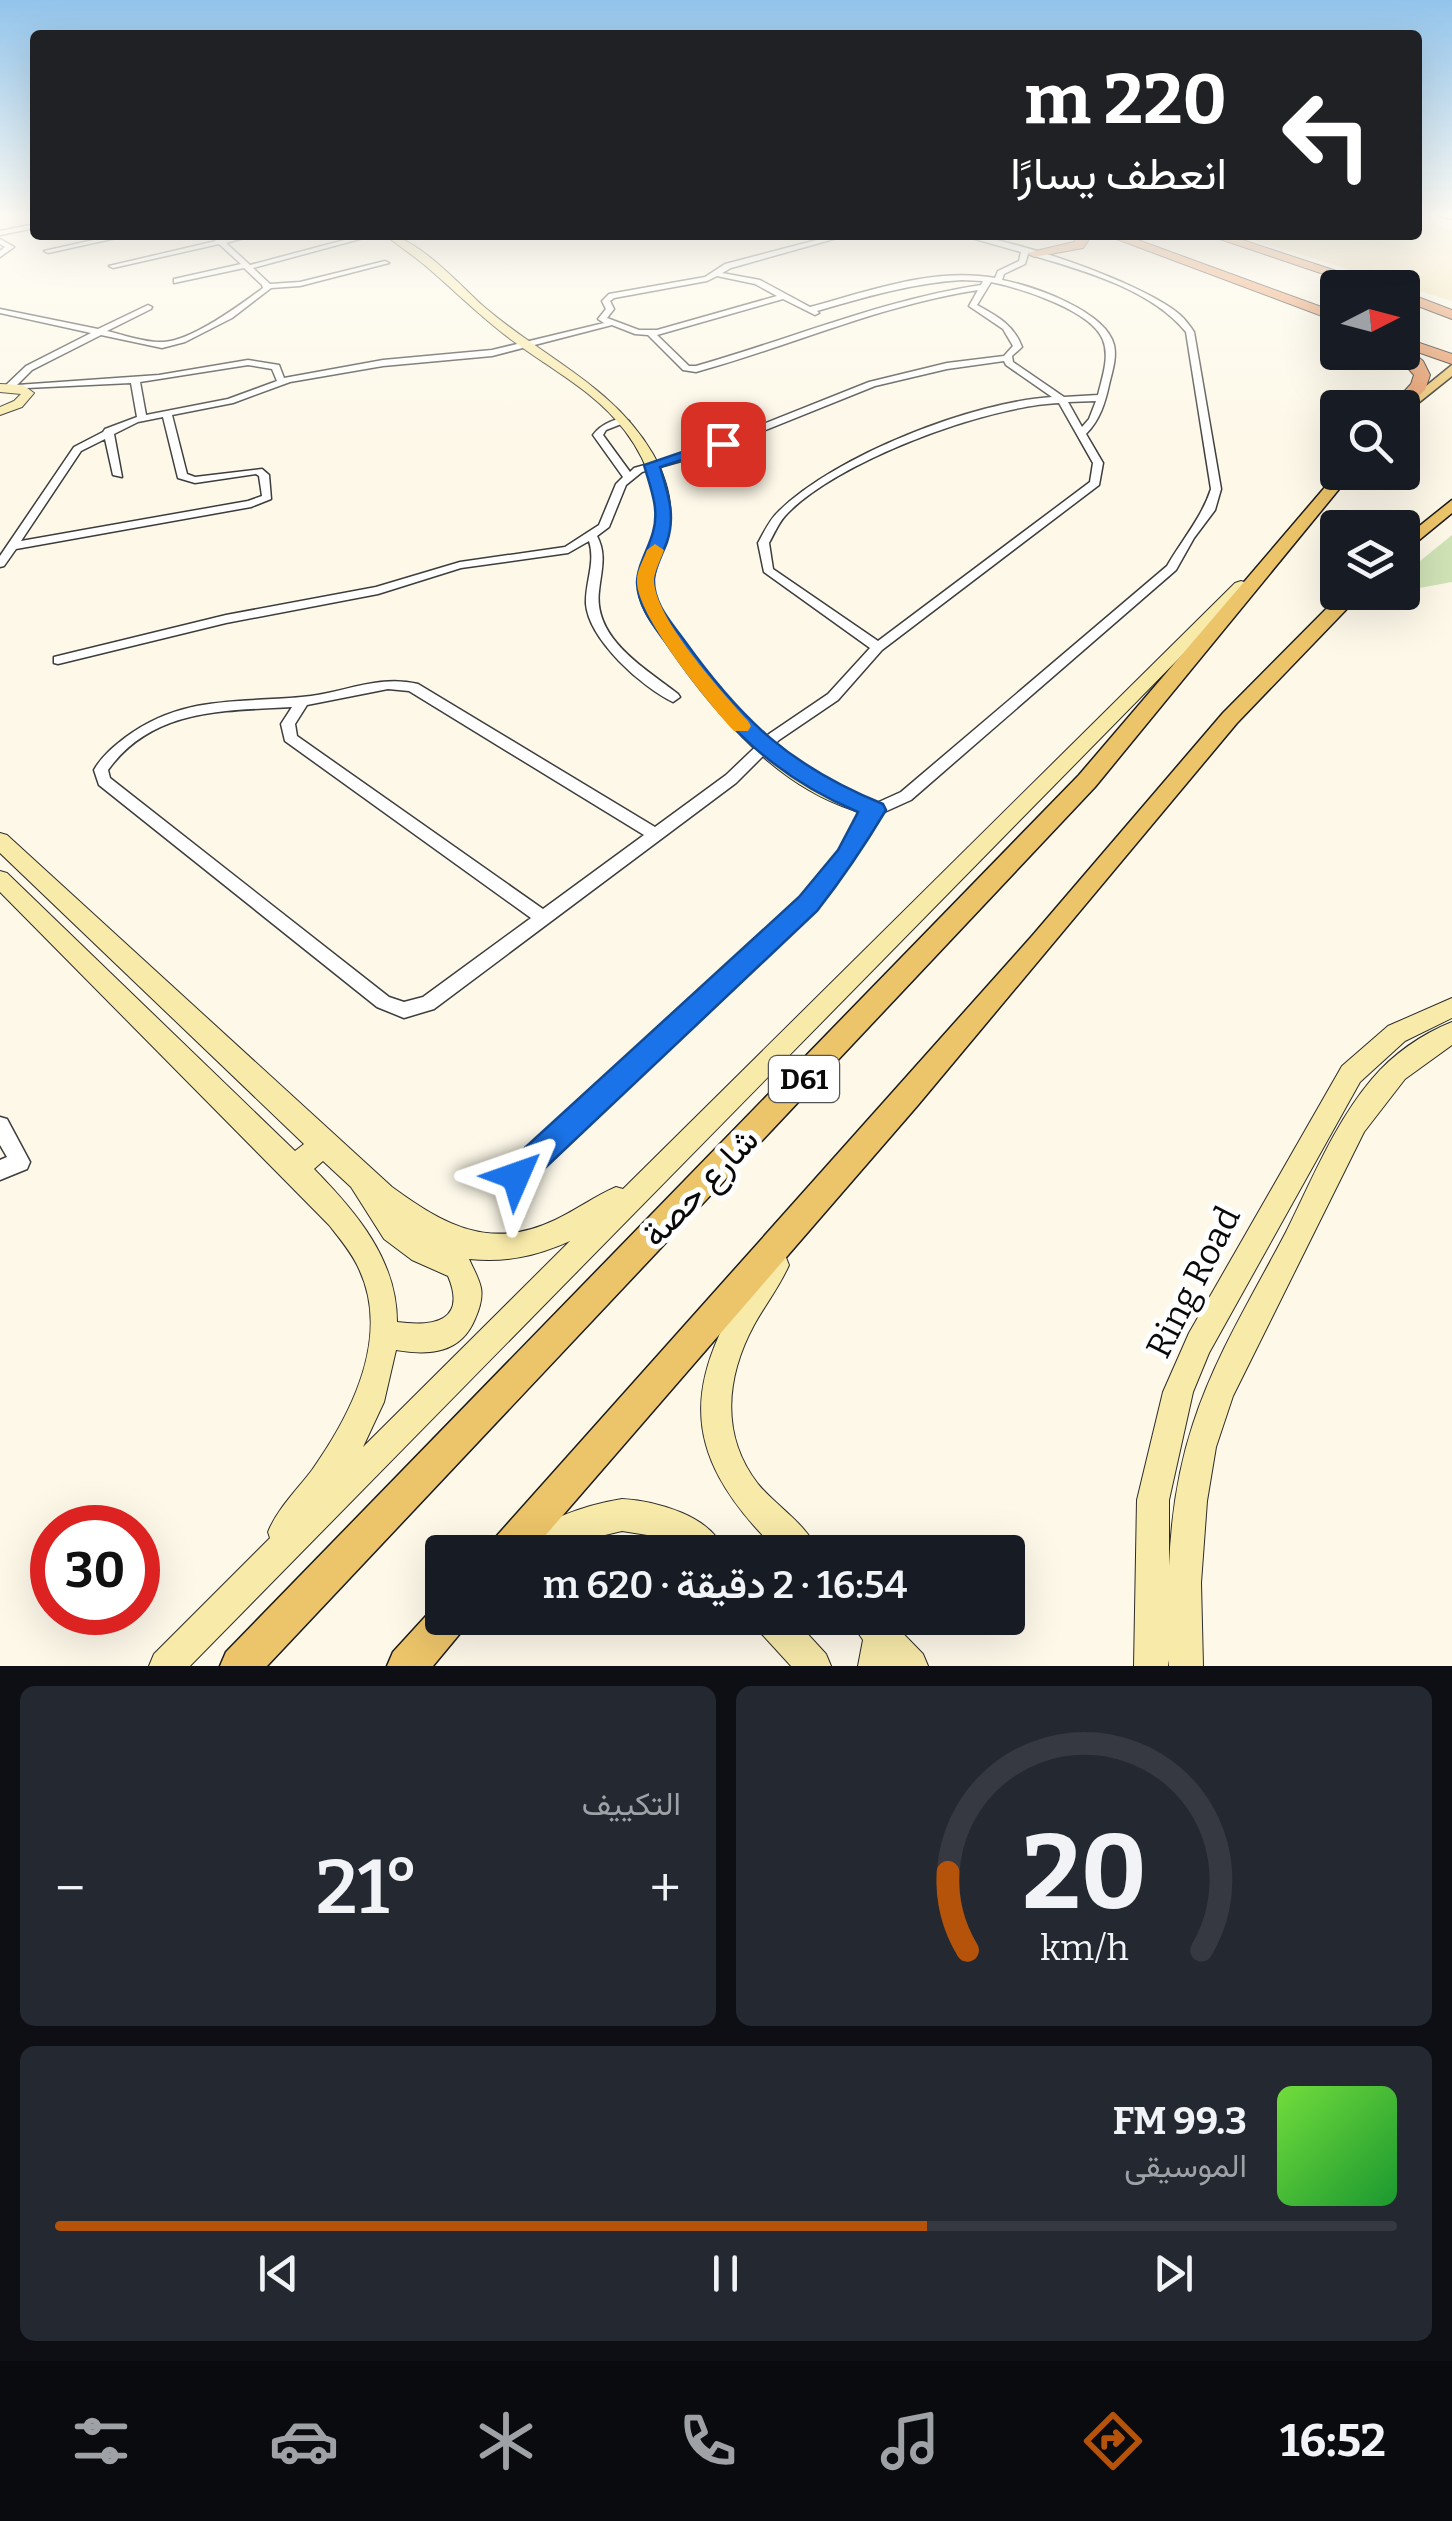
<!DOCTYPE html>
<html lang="ar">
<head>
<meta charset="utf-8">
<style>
	:root { --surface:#171b24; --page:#242831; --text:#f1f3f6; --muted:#9ea1a6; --line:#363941; --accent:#b45309 }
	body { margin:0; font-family:Bitter,Vazirmatn,serif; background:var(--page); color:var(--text); direction:rtl; height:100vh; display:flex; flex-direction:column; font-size:38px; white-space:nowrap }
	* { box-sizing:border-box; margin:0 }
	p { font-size:32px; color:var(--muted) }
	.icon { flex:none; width:55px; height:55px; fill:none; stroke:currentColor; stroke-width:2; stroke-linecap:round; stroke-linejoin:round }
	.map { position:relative; height:1666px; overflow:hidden; direction:ltr }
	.sheet { display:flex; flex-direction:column; gap:20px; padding:20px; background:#0d0f14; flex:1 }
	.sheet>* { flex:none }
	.guide { position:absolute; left:30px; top:30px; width:1392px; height:210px; border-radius:10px; box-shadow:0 10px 40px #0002; direction:rtl; background:#202124; color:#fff; overflow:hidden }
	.needle { width:65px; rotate:84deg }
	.controls { position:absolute; left:1320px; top:270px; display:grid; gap:20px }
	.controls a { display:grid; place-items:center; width:100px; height:100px; border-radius:10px; background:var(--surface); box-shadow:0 10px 40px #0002; font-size:50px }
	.speed { position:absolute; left:30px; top:1505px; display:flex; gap:20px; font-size:50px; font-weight:700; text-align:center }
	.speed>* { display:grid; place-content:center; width:130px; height:130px; border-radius:50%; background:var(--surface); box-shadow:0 10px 40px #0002; line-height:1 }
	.speed .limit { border:15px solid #d22; background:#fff; color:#111 }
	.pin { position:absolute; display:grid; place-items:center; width:85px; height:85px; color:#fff; margin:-42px; border-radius:20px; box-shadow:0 5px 15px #0006 }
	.me { position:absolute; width:110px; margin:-55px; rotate:47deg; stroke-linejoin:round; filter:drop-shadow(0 0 8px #0008) }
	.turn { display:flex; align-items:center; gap:35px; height:210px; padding:0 30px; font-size:45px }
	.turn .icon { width:130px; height:130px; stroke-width:2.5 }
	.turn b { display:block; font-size:70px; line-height:85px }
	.big { font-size:75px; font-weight:600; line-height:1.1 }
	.sheet .card { flex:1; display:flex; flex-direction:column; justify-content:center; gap:15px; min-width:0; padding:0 35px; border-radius:15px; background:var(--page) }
	.sheet .dial { align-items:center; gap:0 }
	.dial svg { height:260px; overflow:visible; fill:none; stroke:var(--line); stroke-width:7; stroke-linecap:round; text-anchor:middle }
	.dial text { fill:var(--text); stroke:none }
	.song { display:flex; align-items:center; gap:30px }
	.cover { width:120px; height:120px; border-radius:15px; background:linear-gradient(135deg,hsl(100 70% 55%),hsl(130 70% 35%)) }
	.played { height:10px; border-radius:5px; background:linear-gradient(90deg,var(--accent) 65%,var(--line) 65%) }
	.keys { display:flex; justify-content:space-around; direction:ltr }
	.heat { display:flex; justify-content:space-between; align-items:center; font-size:55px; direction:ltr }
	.sheet .tiles { flex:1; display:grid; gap:20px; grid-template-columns:1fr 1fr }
	.card:last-child { grid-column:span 2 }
	.trip { position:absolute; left:425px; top:1535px; width:600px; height:100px; border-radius:10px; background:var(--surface); box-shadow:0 10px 40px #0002; font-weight:600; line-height:100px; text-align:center; direction:rtl }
	.tab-bar { display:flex; height:160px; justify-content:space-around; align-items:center; background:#090b0e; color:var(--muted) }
	.tab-bar .icon { width:70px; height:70px }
	.tab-bar .current { color:var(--accent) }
	.tab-bar b { font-size:45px; color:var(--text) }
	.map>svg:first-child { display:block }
	.green { fill:#d0e3b6 }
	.sand { fill:#f4e4b9 }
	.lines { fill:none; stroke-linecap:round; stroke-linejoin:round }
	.street-casing { stroke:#3d3d3d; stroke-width:3 }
	.secondary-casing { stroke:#2c2c2c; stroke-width:2 }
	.primary-casing { stroke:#1b1b1b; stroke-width:3 }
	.highway-casing { stroke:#1b1b1b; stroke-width:2 }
	.street { fill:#fff; fill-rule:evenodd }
	.secondary { fill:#f8eaa9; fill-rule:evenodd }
	.primary { fill:#ecc469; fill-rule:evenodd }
	.highway { fill:#e7935c; fill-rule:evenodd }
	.route { fill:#1a73e8; stroke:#114b97; stroke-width:2.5 }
	.slow { fill:#f59e0b }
	.labels { text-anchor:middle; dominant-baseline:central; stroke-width:10; stroke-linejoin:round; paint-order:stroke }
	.shield { fill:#fff; stroke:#545454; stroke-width:2.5 }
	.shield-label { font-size:28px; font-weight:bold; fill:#0a0a0a }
	.near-street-label { font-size:35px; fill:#0a0a0a; stroke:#fff }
</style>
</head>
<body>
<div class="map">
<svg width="1452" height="1666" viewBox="0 0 1452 1666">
	<rect width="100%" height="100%" fill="#fdf8e8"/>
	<polygon class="green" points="1452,535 1452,582 1403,591 1403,575"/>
	<polygon class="sand" points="1418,222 1452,230 1452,301 1237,235 1418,235"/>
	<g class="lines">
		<g class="street-casing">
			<g id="street">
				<polygon points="1438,215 1452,215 1452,219 1439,216"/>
				<polygon points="35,224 35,228 0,235 0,231"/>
				<polygon points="116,235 130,235 48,253 44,251"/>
				<path d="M210 235H218L222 239 254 235 226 243 250 265 356 237 360 239 253 268 270 284 300 282 385 261 389 263 300 286 271 288 232 318 185 342 162 348 101 335 32 370 17 385 159 375 248 360 279 365 284 378 383 360 492 350 604 323 598 319 606 309 602 301 609 294 705 277 725 264 836 235H848L731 268 722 273 760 280 810 307C869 291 934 267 995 278L998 271 1019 261 1021 252 961 235C1006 235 1145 284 1179 314 1185 319 1190 326 1194 332L1221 489 1215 510 1194 538 1176 570 911 800 880 814 870 824 851 861 814 909 522 1183 515 1186 508 1183 505 1176 508 1169 802 899 840 853 859 816 870 806 901 792 1167 566C1182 540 1202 517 1211 489L1186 332C1150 288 1081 270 1028 254L1025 264 1004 274 1002 280C1033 286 1106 311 1114 345 1117 358 1112 372 1109 385 1105 403 1100 420 1086 434L1103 463 1099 485 882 650 838 700 779 740 736 783 434 1009 404 1018 377 1007 99 785 94 770C102 756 113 747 126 737 185 693 244 704 311 696 348 691 380 675 418 684L655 827 726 775 769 734 828 694 870 648 764 572 758 543C764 532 770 519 779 511 836 455 973 402 1052 397L1006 365 1004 361 947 369 875 386 706 454 642 472 626 485 609 527 597 536C607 555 601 571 599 591 593 639 645 668 678 694L680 697 673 702C642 687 589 640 586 604 585 582 596 563 589 541L568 553 461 568 378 594 226 623 58 664 54 663V657L58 656 226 615 376 587 460 562 565 547 599 525 616 484 623 477 593 435C600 425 618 415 629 421L606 430 603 435 630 472 634 468 698 450 869 382 947 363 1004 356 1013 346 1003 329 969 306 978 290C880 305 791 346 696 372L683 370 648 335 635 334 612 325 492 356 383 366 290 382 233 403 172 415 187 474 195 477 262 469 269 475 271 499 251 507 16 549 4 566 0 567V556L74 447 103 432 105 429 137 417 131 383 6 389V385L26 366 91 333 0 313V309L98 329 148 305 152 307 151 309 107 331C124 335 146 343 163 342 191 341 240 305 263 288L262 285 244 268 174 283V279L241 264 219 244 113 268 109 266 216 241ZM717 276 755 284 777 296 657 330H639L607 318 614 309 610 301 614 298 707 281ZM962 280 983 281 981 285C882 300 791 339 696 366H689L657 335 783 299 815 315 819 313 817 311C865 297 912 283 962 280ZM991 282C1020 288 1092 310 1103 340 1110 357 1102 378 1098 395L1064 397 1013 362 1012 356 1022 347C1014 325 997 316 977 305ZM248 365 272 369 277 381 228 399 146 415 140 382ZM1096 401 1089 419 1082 427 1068 402ZM1059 403 1093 463 1090 482 878 641 773 569 769 543C774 534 778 524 785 516 834 462 986 406 1059 403ZM163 417 178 478 195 483 256 474 259 476 262 496 248 501 21 541 81 451 105 439 113 475 122 477 114 434 138 422ZM388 689 409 691 644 835 543 909 297 736 295 724 307 705ZM292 707 281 724 285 741 531 918 423 997 404 1002 389 997 110 778 108 770C153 708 224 711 292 707Z"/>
				<polygon points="0,239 14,247 0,257 0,251 5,247 0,244"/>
				<polygon points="0,1117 7,1119 30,1162 27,1169 0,1180 0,1160 7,1157 0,1145"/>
			</g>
		</g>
		<g class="secondary-casing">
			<g id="secondary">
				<path d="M385 235C415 235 460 285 482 305 540 356 613 385 653 454 668 481 676 511 666 541 662 556 653 569 653 585 653 608 672 627 685 644 739 716 795 776 882 805L885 810 882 815C871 818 863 814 853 810 774 784 721 718 674 653 661 635 644 617 639 595 635 577 644 561 650 544 665 505 649 463 625 431 596 392 552 370 513 341 483 319 456 292 427 267 414 256 399 246 385 235Z"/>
				<polygon points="0,384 23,385 34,393 22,407 0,415 0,407 14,401 21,394 0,392"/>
				<path d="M1241 581 1247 583V589L190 1666H149L154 1654 270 1538 268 1532C277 1509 297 1490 312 1470 351 1415 391 1337 359 1269 352 1253 340 1239 329 1225L0 892V871L7 873 295 1151 304 1144 0 853V833L7 835 392 1187C444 1225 490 1251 555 1220 576 1210 595 1196 616 1187L623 1189 1235 583ZM323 1161 351 1187 384 1239 412 1260 448 1276C467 1321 434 1327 397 1322 397 1259 356 1212 314 1169ZM570 1241 363 1447 384 1402 396 1350C430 1356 461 1353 475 1319 479 1310 483 1298 481 1288 479 1278 473 1268 469 1259 506 1263 536 1256 570 1241Z"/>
				<path d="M1452 998V1018L1405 1041 1360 1082 1209 1353 1193 1392 1169 1500V1566C1171 1518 1178 1469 1193 1424 1215 1356 1253 1295 1286 1232 1312 1180 1334 1124 1372 1079 1393 1054 1422 1034 1452 1022V1045L1405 1079 1364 1132 1233 1396 1216 1447 1207 1501 1201 1583 1203 1666H1169L1168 1660V1666H1134L1137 1500 1163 1392 1189 1333 1342 1066 1388 1026Z"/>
				<path d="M775 1251 785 1255 789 1265C780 1286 765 1305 754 1325 726 1377 720 1435 758 1484 776 1506 809 1526 818 1552H779C669 1445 686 1375 765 1255Z"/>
				<path d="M622 1499C657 1501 712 1516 725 1552H684L660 1537 622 1531 584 1540 562 1552H518C529 1521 591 1504 622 1499Z"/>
				<polygon points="753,1618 793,1618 826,1654 831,1666 791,1666 758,1630"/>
				<polygon points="848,1618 888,1618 923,1654 928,1666 858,1666 863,1640"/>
			</g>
		</g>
		<g class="primary-casing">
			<g id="primary">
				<polygon points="1452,365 1452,376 1402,416 1402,408 1399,408"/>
				<polygon points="1338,472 1353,472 1095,787 267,1666 220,1666 226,1652 1079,775"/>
				<polygon points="1452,500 1452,513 1402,554 1402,540"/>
				<polygon points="1343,592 1363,592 1237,723 918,1105 531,1552 489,1552 494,1539 1032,936 1223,713"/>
				<polygon points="442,1602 442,1618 468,1618 462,1631 433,1666 387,1666 393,1652 436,1605"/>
			</g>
		</g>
		<g class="highway-casing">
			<g id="highway">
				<polygon points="1079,235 1092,235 1083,248 1034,257 1027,253 1074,242"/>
				<polygon points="1106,235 1124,235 1338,313 1338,322"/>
				<polygon points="1208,235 1227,235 1388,288 1365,288"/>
				<polygon points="1402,291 1452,310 1452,319 1402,300"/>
				<polygon points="1402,337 1452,354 1452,364 1409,349 1423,361 1430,375 1425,390 1402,412 1402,408 1389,408 1411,384 1414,375 1394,352 1402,352"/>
			</g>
		</g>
		<use href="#street" class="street"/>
		<use href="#secondary" class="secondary"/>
		<use href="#primary" class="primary"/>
		<use href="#highway" class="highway"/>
	</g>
	<linearGradient id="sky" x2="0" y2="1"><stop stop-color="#92c4eb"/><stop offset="0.48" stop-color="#fefcf5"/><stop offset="1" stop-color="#fefcf5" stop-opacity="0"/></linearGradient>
	<rect width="1452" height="448" fill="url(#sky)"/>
	<path class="route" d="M717 440 730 444 660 467C668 494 676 515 667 542 663 553 655 567 654 579 653 603 671 622 684 640 742 721 790 766 883 804L886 810C865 845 842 879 817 911L526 1186 516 1191 505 1186 501 1176 505 1166 799 897 838 850 858 812C773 776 723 725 671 650 657 629 638 609 637 583 637 566 649 548 653 532 660 509 650 487 644 465Z"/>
	<path class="slow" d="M655 544 664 550C661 559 655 570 654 579 653 617 723 693 748 721L751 726 748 731H734C709 704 635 614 637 580 637 570 644 559 647 550Z"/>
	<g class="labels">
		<rect class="shield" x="769" y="1056" width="70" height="46" rx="8"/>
		<g class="shield-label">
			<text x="804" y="1079">D61</text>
		</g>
		<g class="near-street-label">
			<text transform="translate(700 1187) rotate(-46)">شارع حصة</text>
			<text transform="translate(1193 1282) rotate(-63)">Ring Road</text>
		</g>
	</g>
</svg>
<div class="controls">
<a><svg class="needle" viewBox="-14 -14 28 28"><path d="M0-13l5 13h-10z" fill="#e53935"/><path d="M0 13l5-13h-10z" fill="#9ea1a6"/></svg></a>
<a><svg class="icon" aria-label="search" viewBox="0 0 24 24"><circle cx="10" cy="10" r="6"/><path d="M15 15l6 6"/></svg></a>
<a><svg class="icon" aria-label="layers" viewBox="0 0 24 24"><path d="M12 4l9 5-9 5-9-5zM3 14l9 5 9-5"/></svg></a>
</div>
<div class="speed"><div class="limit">30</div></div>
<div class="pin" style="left:723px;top:444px;background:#d93025"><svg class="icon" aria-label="arrive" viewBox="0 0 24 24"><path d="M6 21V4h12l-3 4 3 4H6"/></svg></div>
<svg class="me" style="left:516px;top:1176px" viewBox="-20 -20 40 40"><path d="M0-17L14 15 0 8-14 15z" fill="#1a73e8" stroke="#fff" stroke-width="4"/></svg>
<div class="trip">16:54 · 2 دقيقة · 620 m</div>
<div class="guide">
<div class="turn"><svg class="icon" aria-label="left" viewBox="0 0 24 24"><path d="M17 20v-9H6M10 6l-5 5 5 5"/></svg><div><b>220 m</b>انعطف يسارًا</div></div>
</div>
</div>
<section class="sheet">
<div class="tiles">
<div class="card dial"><svg viewBox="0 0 100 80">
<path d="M14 69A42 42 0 1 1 86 69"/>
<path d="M14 69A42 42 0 0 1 8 45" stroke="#b45309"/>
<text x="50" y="56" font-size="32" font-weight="700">20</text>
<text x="50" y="72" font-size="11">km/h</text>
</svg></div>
<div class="card"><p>التكييف</p>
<div class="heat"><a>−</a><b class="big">21°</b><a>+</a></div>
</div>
<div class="card">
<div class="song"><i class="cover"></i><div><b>99.3 FM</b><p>الموسيقى</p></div></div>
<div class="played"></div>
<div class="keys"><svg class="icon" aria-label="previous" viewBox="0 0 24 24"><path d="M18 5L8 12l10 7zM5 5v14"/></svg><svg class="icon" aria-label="pause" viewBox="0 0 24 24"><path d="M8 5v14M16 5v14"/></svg><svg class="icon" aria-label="next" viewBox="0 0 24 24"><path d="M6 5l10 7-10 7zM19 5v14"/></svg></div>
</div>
</div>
</section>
<nav class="tab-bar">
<b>16:52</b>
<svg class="icon current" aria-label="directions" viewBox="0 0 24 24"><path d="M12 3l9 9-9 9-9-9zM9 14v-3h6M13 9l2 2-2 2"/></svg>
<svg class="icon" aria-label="music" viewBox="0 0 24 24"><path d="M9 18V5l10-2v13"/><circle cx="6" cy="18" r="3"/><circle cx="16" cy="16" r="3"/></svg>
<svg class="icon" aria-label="phone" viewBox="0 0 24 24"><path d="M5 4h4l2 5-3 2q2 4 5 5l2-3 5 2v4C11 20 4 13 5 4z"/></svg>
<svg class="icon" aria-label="climate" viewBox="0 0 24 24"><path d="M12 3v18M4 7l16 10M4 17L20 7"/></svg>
<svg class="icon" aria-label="car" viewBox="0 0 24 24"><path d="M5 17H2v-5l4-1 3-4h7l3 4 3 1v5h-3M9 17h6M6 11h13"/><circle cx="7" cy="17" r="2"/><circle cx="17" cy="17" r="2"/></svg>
<svg class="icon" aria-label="filters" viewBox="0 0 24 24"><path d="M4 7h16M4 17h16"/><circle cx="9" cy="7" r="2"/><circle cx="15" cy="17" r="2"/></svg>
</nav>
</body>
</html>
